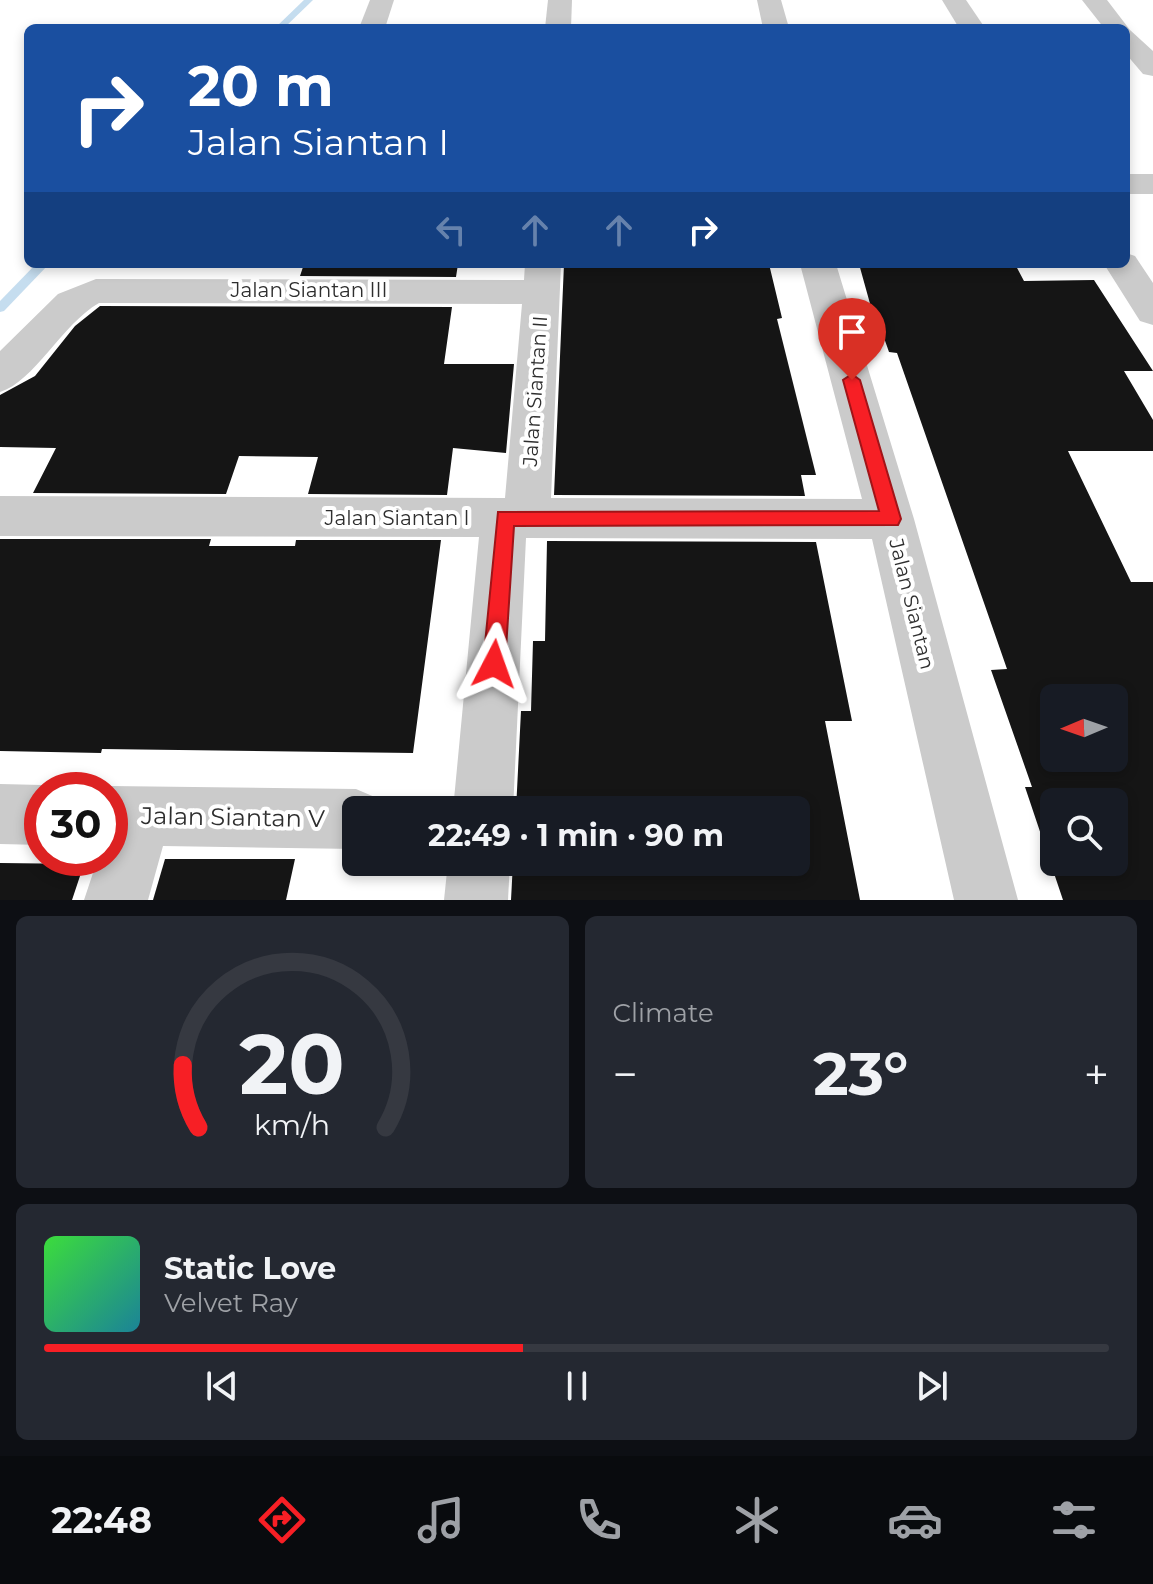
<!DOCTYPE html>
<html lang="en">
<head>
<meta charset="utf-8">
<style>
	:root { --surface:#171b24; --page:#242831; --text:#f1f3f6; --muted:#9ea1a6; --line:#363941; --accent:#f71f25 }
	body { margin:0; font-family:Montserrat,sans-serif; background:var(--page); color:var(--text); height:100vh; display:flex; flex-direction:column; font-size:30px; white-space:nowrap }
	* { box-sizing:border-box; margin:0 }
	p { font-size:26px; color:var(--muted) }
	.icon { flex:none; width:44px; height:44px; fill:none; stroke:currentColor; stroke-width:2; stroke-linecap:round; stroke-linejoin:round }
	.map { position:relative; height:900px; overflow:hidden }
	.details { display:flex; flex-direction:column; gap:16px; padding:16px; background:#0d0f14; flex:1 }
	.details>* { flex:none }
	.top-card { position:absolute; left:24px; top:24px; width:1106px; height:244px; border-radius:12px; box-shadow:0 4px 12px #0003; background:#1a4fa0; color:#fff; overflow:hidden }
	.needle { width:52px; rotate:268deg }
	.tools { position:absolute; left:1040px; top:684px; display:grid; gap:16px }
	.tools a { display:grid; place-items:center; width:88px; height:88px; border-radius:12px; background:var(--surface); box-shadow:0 4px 12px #0003; font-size:40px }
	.speed { position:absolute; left:24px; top:772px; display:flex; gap:16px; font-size:40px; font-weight:700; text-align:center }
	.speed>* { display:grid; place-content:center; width:104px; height:104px; border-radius:50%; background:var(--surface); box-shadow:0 4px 12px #0003; line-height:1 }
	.speed .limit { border:12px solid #d22; background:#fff; color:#111 }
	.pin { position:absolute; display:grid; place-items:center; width:68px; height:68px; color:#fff; margin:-82px -34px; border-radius:50% 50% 50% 0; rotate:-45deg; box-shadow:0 0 8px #0007 }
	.pin .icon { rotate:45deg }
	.me { position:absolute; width:88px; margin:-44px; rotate:4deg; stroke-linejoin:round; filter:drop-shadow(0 0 6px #0008) }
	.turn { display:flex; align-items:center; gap:28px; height:168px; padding:0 32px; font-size:36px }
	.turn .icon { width:104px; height:104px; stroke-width:2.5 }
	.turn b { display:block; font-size:56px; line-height:68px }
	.lanes { display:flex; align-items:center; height:76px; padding:0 32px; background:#0003; justify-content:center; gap:40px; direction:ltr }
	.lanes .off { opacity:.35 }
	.big { font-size:60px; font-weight:700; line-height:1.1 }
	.details .card { flex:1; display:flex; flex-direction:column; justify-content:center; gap:12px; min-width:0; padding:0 28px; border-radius:12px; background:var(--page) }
	.details .dial { align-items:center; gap:0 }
	.dial svg { height:208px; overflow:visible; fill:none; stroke:var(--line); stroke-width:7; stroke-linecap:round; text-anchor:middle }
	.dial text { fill:var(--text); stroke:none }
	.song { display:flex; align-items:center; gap:24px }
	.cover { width:96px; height:96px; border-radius:12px; background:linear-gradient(135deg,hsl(120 70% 55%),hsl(190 70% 35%)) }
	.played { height:8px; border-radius:4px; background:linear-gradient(90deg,var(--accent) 45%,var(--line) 45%) }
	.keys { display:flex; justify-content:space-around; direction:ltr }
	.heat { display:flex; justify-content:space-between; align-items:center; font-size:44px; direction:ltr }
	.details .tiles { flex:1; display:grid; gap:16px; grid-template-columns:1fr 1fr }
	.card:last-child { grid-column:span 2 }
	.trip { position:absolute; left:342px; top:796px; width:468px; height:80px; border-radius:12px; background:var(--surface); box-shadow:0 4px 12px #0003; font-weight:700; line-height:80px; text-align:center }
	.tab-bar { display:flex; height:128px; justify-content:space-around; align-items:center; background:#090b0e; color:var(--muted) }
	.tab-bar .icon { width:56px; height:56px }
	.tab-bar .selected { color:var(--accent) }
	.tab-bar b { font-size:36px; color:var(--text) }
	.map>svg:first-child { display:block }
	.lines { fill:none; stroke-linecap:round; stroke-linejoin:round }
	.stream { fill:#c5ddef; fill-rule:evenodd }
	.building { fill:#151515; fill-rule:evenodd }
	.street { fill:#cbcbcb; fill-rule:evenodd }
	.route { fill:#f71f25; stroke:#a11418; stroke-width:2 }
	.labels { text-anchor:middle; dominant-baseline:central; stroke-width:8; stroke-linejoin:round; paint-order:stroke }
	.street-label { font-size:20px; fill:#2e2e2e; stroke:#fff }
	.near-street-label { font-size:24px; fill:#2e2e2e; stroke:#fff }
</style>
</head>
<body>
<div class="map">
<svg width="1153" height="900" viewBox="0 0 1153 900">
	<rect width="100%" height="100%" fill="#fff"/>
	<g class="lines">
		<g class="stream">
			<polygon points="304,0 313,0 284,28 275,28"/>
			<polygon points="36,264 49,264 4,311 0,312 0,301"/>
		</g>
	</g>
	<g class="building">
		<polygon points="304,264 458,264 456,277 300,276"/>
		<polygon points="564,264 769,264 782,318 777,319 816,475 801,475 805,496 554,495"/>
		<path d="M859 264H1015L1024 281 1094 280 1153 371H1124L1153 420V451H1068L1131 582H1153V900H1063L1025 787H1032L991 670 1007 669 897 353 889 352 877 318H874ZM1054 698H1114V758H1054ZM1054 802H1114V862H1054Z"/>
		<polygon points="100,306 452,307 444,364 514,364 506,453 453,448 447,495 308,494 318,457 239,456 226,494 33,493 56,448 0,447 0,395 35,376 75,326"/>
		<polygon points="0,539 211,539 209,546 295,546 296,540 441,540 413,753 102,749 101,753 0,751"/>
		<polygon points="547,541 816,542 852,721 825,721 860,900 511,900 513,862 796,862 796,810 516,810 521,711 531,711 533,641 545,641"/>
		<polygon points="165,859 295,859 286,900 153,900"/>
		<polygon points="0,863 84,864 72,900 0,900"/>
	</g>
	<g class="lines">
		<g class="street">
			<polygon points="370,0 394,0 385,28 359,28"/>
			<polygon points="548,0 572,0 571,28 545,28"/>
			<polygon points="757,0 781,0 789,28 763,28"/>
			<polygon points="942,0 966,0 985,28 959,28"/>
			<polygon points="1082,0 1107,0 1130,30 1153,51 1153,76 1143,74 1126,54 1126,28 1104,28"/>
			<rect x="1126" y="174" width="27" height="20"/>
			<polygon points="1126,253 1135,256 1153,283 1153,325 1140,321 1104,264 1126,264"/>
			<path d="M525 264H561L551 498 862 499 800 264H836L914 519 1018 900H954L872 539 526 538 513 810H453L479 537 0 536V496L505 498 522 304 99 303C62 324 34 382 0 392V351L58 294 96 279 524 280Z"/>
			<polygon points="0,784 42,785 53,790 42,790 42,845 0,844"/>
			<polygon points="110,786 356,789 377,798 382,810 356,810 356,849 163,846 148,900 84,900 98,858 110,858 110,790 101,790"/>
			<polygon points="448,862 510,862 508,900 444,900"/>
		</g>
	</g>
	<polygon class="route" points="852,374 860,380 901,519 898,525 514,526 505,664 501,672 494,675 486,672 483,664 498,512 879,511 843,380"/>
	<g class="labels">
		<g class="street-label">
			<text x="309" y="290">Jalan Siantan III</text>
			<text transform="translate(535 391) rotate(-86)">Jalan Siantan II</text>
			<text x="397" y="518">Jalan Siantan I</text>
			<text transform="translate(912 604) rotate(76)">Jalan Siantan</text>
		</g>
		<g class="near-street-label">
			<text transform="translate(233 817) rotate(1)">Jalan Siantan V</text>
		</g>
	</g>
</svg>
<div class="tools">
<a><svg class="needle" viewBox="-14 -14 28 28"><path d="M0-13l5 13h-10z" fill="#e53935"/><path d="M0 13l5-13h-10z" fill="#9ea1a6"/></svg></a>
<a><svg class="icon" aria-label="search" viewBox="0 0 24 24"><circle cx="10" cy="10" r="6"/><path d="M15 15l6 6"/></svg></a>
</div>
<div class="speed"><div class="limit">30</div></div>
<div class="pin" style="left:852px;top:380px;background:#d93025"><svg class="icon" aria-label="arrive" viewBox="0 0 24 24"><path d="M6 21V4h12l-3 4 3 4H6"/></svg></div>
<svg class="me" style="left:494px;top:664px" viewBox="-20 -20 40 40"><path d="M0-17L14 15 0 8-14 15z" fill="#f71f25" stroke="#fff" stroke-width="4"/></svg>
<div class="trip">22:49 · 1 min · 90 m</div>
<div class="top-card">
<div class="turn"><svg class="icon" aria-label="right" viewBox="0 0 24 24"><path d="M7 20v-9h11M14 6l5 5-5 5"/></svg><div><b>20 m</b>Jalan Siantan I</div></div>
<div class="lanes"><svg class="icon off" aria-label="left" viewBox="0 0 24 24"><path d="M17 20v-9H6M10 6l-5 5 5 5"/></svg><svg class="icon off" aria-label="ahead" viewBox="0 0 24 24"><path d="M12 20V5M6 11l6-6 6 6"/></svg><svg class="icon off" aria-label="ahead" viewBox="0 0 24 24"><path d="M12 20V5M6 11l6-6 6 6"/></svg><svg class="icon" aria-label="right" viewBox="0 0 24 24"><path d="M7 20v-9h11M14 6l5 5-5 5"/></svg></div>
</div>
</div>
<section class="details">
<div class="tiles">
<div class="card dial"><svg viewBox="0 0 100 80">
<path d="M14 69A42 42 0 1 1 86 69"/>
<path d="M14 69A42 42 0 0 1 8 45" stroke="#f71f25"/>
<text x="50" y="56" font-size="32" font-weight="700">20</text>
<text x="50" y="72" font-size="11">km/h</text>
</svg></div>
<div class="card"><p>Climate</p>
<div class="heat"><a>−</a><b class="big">23°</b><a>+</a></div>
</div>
<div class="card">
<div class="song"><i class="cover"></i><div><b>Static Love</b><p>Velvet Ray</p></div></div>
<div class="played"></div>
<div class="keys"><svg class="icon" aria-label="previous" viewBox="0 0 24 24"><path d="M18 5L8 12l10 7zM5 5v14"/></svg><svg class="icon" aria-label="pause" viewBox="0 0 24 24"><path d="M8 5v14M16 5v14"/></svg><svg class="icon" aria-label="next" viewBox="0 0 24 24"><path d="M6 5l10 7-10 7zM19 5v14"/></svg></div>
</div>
</div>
</section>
<nav class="tab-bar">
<b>22:48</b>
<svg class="icon selected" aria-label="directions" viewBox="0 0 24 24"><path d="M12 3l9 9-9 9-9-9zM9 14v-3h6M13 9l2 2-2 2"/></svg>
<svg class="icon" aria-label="music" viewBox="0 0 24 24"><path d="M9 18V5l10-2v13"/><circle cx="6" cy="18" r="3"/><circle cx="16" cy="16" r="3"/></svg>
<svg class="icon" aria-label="phone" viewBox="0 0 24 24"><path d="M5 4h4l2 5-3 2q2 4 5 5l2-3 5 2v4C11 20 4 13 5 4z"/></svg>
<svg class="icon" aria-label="climate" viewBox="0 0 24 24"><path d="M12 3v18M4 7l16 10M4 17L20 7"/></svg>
<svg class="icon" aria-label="car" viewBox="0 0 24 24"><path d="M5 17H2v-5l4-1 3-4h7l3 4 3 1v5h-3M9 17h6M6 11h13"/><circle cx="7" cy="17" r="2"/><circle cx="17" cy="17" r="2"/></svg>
<svg class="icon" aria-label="filters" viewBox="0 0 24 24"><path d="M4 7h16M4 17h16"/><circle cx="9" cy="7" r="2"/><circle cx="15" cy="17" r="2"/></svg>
</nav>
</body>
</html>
